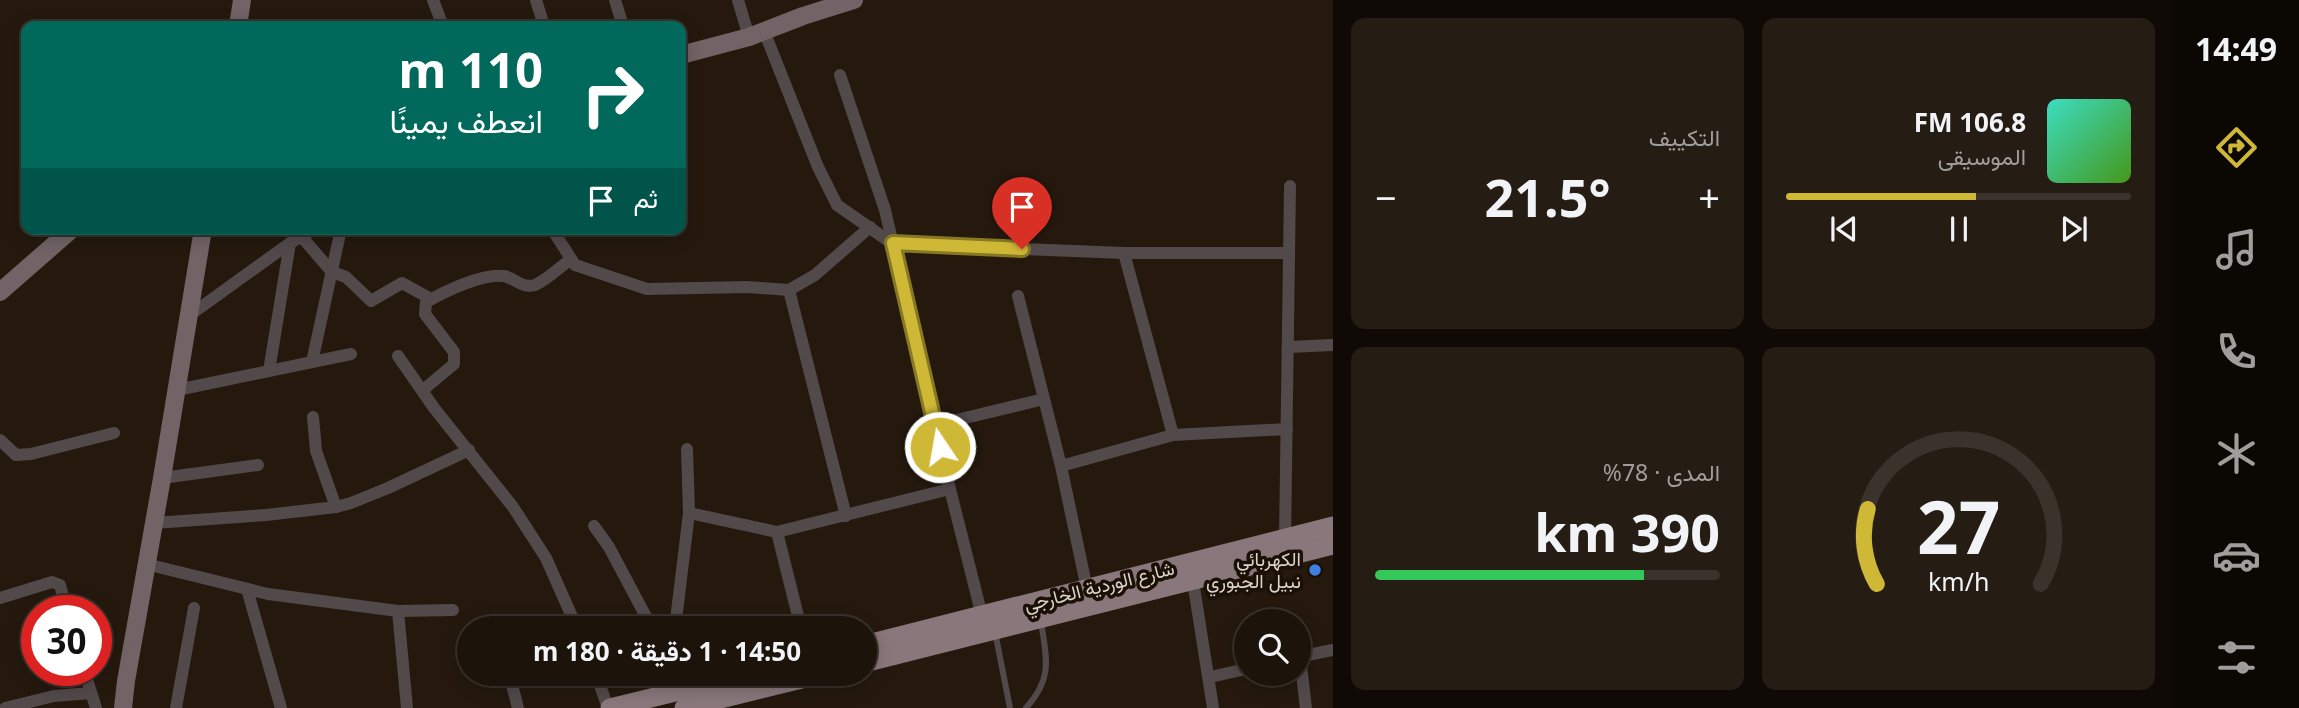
<!DOCTYPE html>
<html lang="ar">
<head>
<meta charset="utf-8">
<style>
	:root { --surface:#1c130a; --page:#251c13; --text:#f1f3f6; --muted:#a09e9c; --line:#3a322b; --accent:#d0b837 }
	body { margin:0; font-family:"Noto Sans",Vazirmatn,sans-serif; background:var(--page); color:var(--text); direction:rtl; height:100vh; display:flex; flex-direction:column; font-size:26px; white-space:nowrap }
	* { box-sizing:border-box; margin:0 }
	p { font-size:23px; color:var(--muted) }
	.icon { flex:none; width:38px; height:38px; fill:none; stroke:currentColor; stroke-width:2; stroke-linecap:round; stroke-linejoin:round }
	.map { position:relative; flex:1; overflow:hidden; direction:ltr }
	.panel { display:flex; flex-direction:column; gap:18px; padding:18px; background:#0f0a06; width:840px }
	.panel>* { flex:none }
	.hud { position:absolute; left:21px; top:21px; width:665px; height:214px; border-radius:14px; box-shadow:0 4px 18px #0003,0 0 0 2px var(--line); direction:rtl; background:#00695c; color:#fff; overflow:hidden }
	.fabs { position:absolute; left:1234px; top:609px; display:grid; gap:14px }
	.fabs a { display:grid; place-items:center; width:77px; height:77px; border-radius:50%; background:var(--surface); box-shadow:0 4px 18px #0003,0 0 0 2px var(--line); font-size:35px }
	.speed { position:absolute; left:21px; top:595px; display:flex; gap:14px; font-size:35px; font-weight:700; text-align:center }
	.speed>* { display:grid; place-content:center; width:91px; height:91px; border-radius:50%; background:var(--surface); box-shadow:0 4px 18px #0003,0 0 0 2px var(--line); line-height:1 }
	.speed .limit { border:10px solid #d22; background:#fff; color:#111 }
	.pin { position:absolute; display:grid; place-items:center; width:60px; height:60px; color:#fff; margin:-72px -30px; border-radius:50% 50% 50% 0; rotate:-45deg; box-shadow:0 0 7px #0007 }
	.pin .icon { rotate:45deg }
	.me { position:absolute; width:77px; margin:-38px; rotate:348deg; stroke-linejoin:round; filter:drop-shadow(0 0 5px #0008) }
	.turn { display:flex; align-items:center; gap:24px; height:147px; padding:0 28px; font-size:32px }
	.turn .icon { width:91px; height:91px; stroke-width:2.5 }
	.turn b { display:block; font-size:49px; line-height:60px }
	.then { display:flex; align-items:center; height:66px; padding:0 28px; background:#0003; gap:14px; font-size:26px }
	.big { font-size:52px; font-weight:700; line-height:1.1 }
	.panel .tile { flex:1; display:flex; flex-direction:column; justify-content:center; gap:10px; min-width:0; padding:0 24px; border-radius:14px; background:var(--page) }
	.panel .dial { align-items:center; gap:0 }
	.dial svg { height:182px; overflow:visible; fill:none; stroke:var(--line); stroke-width:7; stroke-linecap:round; text-anchor:middle }
	.dial text { fill:var(--text); stroke:none }
	.song { display:flex; align-items:center; gap:21px }
	.cover { width:84px; height:84px; border-radius:10px; background:linear-gradient(135deg,hsl(170 70% 55%),hsl(100 70% 35%)) }
	.played { height:7px; border-radius:4px; background:linear-gradient(90deg,var(--accent) 55%,var(--line) 55%) }
	.keys { display:flex; justify-content:space-around; direction:ltr }
	.heat { display:flex; justify-content:space-between; align-items:center; font-size:38px; direction:ltr }
	.charge { height:10px; border-radius:5px; background:linear-gradient(90deg,#34c759 78%,var(--line) 0) }
	.panel .tiles { flex:1; display:grid; gap:18px; grid-template-columns:repeat(2,1fr) }
	.trip { position:absolute; left:457px; top:616px; width:420px; height:70px; border-radius:35px; background:var(--surface); box-shadow:0 4px 18px #0003,0 0 0 2px var(--line); font-weight:700; line-height:70px; text-align:center; direction:rtl }
	main { display:flex; flex:1; min-height:0 }
	.tabs { display:flex; flex-direction:column; width:126px; justify-content:space-around; align-items:center; background:#0b0804; color:var(--muted) }
	.tabs .icon { width:49px; height:49px }
	.tabs .current { color:var(--accent) }
	.tabs b { font-size:32px; color:var(--text) }
	.map>svg:first-child { display:block }
	.lines { fill:none; stroke-linecap:round; stroke-linejoin:round }
	.lane { stroke:#52494b; stroke-width:6 }
	.street { stroke:#52494b; stroke-width:12 }
	.secondary { stroke:#716366; stroke-width:18 }
	.primary { stroke:#89777b; stroke-width:19 }
	.route-casing { stroke:#877824; stroke-width:18 }
	.route { stroke:#d0b837; stroke-width:12 }
	.shop-dot { fill:#3f7fe0; stroke:#1b1006; stroke-width:2.5 }
	.labels { text-anchor:middle; dominant-baseline:central; stroke-width:7; stroke-linejoin:round; paint-order:stroke }
	.poi-label { font-size:19px; fill:#dcd3cc; stroke:#1b1006; text-anchor:end }
	.street-label { font-size:19px; fill:#dcd3cc; stroke:#1b1006 }
</style>
</head>
<body>
<main>
<nav class="tabs">
<b>14:49</b>
<svg class="icon current" aria-label="directions" viewBox="0 0 24 24"><path d="M12 3l9 9-9 9-9-9zM9 14v-3h6M13 9l2 2-2 2"/></svg>
<svg class="icon" aria-label="music" viewBox="0 0 24 24"><path d="M9 18V5l10-2v13"/><circle cx="6" cy="18" r="3"/><circle cx="16" cy="16" r="3"/></svg>
<svg class="icon" aria-label="phone" viewBox="0 0 24 24"><path d="M5 4h4l2 5-3 2q2 4 5 5l2-3 5 2v4C11 20 4 13 5 4z"/></svg>
<svg class="icon" aria-label="climate" viewBox="0 0 24 24"><path d="M12 3v18M4 7l16 10M4 17L20 7"/></svg>
<svg class="icon" aria-label="car" viewBox="0 0 24 24"><path d="M5 17H2v-5l4-1 3-4h7l3 4 3 1v5h-3M9 17h6M6 11h13"/><circle cx="7" cy="17" r="2"/><circle cx="17" cy="17" r="2"/></svg>
<svg class="icon" aria-label="filters" viewBox="0 0 24 24"><path d="M4 7h16M4 17h16"/><circle cx="9" cy="7" r="2"/><circle cx="15" cy="17" r="2"/></svg>
</nav>
<section class="panel">
<div class="tiles">
<div class="tile">
<div class="song"><i class="cover"></i><div><b>106.8 FM</b><p>الموسيقى</p></div></div>
<div class="played"></div>
<div class="keys"><svg class="icon" aria-label="previous" viewBox="0 0 24 24"><path d="M18 5L8 12l10 7zM5 5v14"/></svg><svg class="icon" aria-label="pause" viewBox="0 0 24 24"><path d="M8 5v14M16 5v14"/></svg><svg class="icon" aria-label="next" viewBox="0 0 24 24"><path d="M6 5l10 7-10 7zM19 5v14"/></svg></div>
</div>
<div class="tile"><p>التكييف</p>
<div class="heat"><a>−</a><b class="big">21.5°</b><a>+</a></div>
</div>
<div class="tile dial"><svg viewBox="0 0 100 80">
<path d="M14 69A42 42 0 1 1 86 69"/>
<path d="M14 69A42 42 0 0 1 10 36" stroke="#d0b837"/>
<text x="50" y="56" font-size="32" font-weight="700">27</text>
<text x="50" y="72" font-size="11">km/h</text>
</svg></div>
<div class="tile"><p>المدى · 78%</p><b class="big">390 km</b><div class="charge"></div></div>
</div>
</section>
<div class="map">
<svg width="1333" height="708" viewBox="0 0 1333 708">
	<rect width="100%" height="100%" fill="#25190e"/>
	<g class="lines">
		<g class="lane">
			<polyline points="995,632 1010,708"/>
			<path d="M1026 708C1054 677 1046 658 1041 621"/>
		</g>
		<g class="street">
			<polyline points="433,0 443,26"/>
			<polyline points="536,0 544,26"/>
			<polyline points="615,0 623,26"/>
			<polyline points="738,0 749,37"/>
			<polyline points="764,31 818,167 837,205 893,244 1124,253 1289,253"/>
			<polyline points="840,75 885,210 950,489 982,616"/>
			<polyline points="295,229 332,272 346,277 371,301 402,283 431,299"/>
			<polyline points="552,229 575,265 647,289 747,287 789,290 815,275 870,227"/>
			<polyline points="1124,253 1173,435"/>
			<polyline points="789,290 846,516"/>
			<polyline points="1018,296 1061,466 1087,589"/>
			<polyline points="190,315 290,243 314,229"/>
			<polyline points="1288,347 1333,345"/>
			<polyline points="398,356 434,408 513,507 546,558 577,628"/>
			<polyline points="312,362 341,229"/>
			<polyline points="269,371 290,243"/>
			<polyline points="177,390 351,354"/>
			<path d="M423 390 454 364V352L425 314 426 302C444 292 482 273 504 276 515 278 522 289 535 285 547 280 560 267 571 259"/>
			<polyline points="313,417 316,451 336,507"/>
			<polyline points="936,425 1044,399"/>
			<polyline points="0,440 16,455 31,454 114,433"/>
			<polyline points="1061,466 1173,435 1287,429"/>
			<polyline points="162,478 258,465"/>
			<polyline points="689,513 777,532 950,489"/>
			<polyline points="154,523 266,515 336,507 351,503 388,488 469,450"/>
			<polyline points="594,526 609,547 652,628"/>
			<polyline points="777,532 801,628"/>
			<polyline points="1285,539 1290,186"/>
			<polyline points="146,564 268,594 398,611 453,610"/>
			<polyline points="1193,581 1213,708"/>
			<polyline points="247,589 281,708"/>
			<polyline points="0,598 52,582 60,585 67,611"/>
			<polyline points="398,611 407,708"/>
			<polyline points="675,628 689,513 687,449"/>
			<polyline points="1298,657 1333,650"/>
			<polyline points="1300,657 1306,708"/>
			<polyline points="84,670 96,708"/>
			<polyline points="596,674 608,708"/>
			<polyline points="675,674 681,690"/>
			<polyline points="1210,677 1246,669"/>
			<polyline points="511,681 518,708"/>
			<polyline points="5,708 54,696 91,693"/>
			<polyline points="176,708 194,608"/>
		</g>
		<g class="secondary">
			<polyline points="238,26 242,0"/>
			<polyline points="681,55 749,37 803,16 854,0"/>
			<polyline points="0,292 72,229"/>
			<polyline points="123,708 126,681 162,478 203,229"/>
		</g>
		<g class="primary">
			<polyline points="864,645 1333,526"/>
			<polyline points="864,663 1333,545"/>
			<polyline points="610,708 749,674"/>
			<polyline points="684,708 822,674"/>
		</g>
	</g>
	<g class="lines">
		<g class="route-casing">
			<polyline id="route" points="940,447 893,243 1022,249"/>
		</g>
		<use href="#route" class="route"/>
	</g>
	<circle class="shop-dot" cx="1315" cy="570" r="7"/>
	<g class="labels">
		<g class="poi-label">
			<text x="1301" y="559">الكهربائي<tspan x="1301" dy="22">نبيل الجبوري</tspan></text>
		</g>
		<g class="street-label">
			<text transform="translate(1099 586) rotate(-14)">شارع الوردية الخارجي</text>
		</g>
	</g>
</svg>
<div class="fabs">
<a><svg class="icon" aria-label="search" viewBox="0 0 24 24"><circle cx="10" cy="10" r="6"/><path d="M15 15l6 6"/></svg></a>
</div>
<div class="speed"><div class="limit">30</div></div>
<div class="pin" style="left:1022px;top:249px;background:#d93025"><svg class="icon" aria-label="arrive" viewBox="0 0 24 24"><path d="M6 21V4h12l-3 4 3 4H6"/></svg></div>
<svg class="me" style="left:940px;top:447px" viewBox="-20 -20 40 40"><circle r="17" fill="#d0b837" stroke="#fff" stroke-width="3"/><path d="M0-11L8 9 0 5-8 9z" fill="#fff"/></svg>
<div class="trip">14:50 · 1 دقيقة · 180 m</div>
<div class="hud">
<div class="turn"><svg class="icon" aria-label="right" viewBox="0 0 24 24"><path d="M7 20v-9h11M14 6l5 5-5 5"/></svg><div><b>110 m</b>انعطف يمينًا</div></div>
<div class="then">ثم<svg class="icon" aria-label="arrive" viewBox="0 0 24 24"><path d="M6 21V4h12l-3 4 3 4H6"/></svg></div>
</div>
</div>
</main>
</body>
</html>
